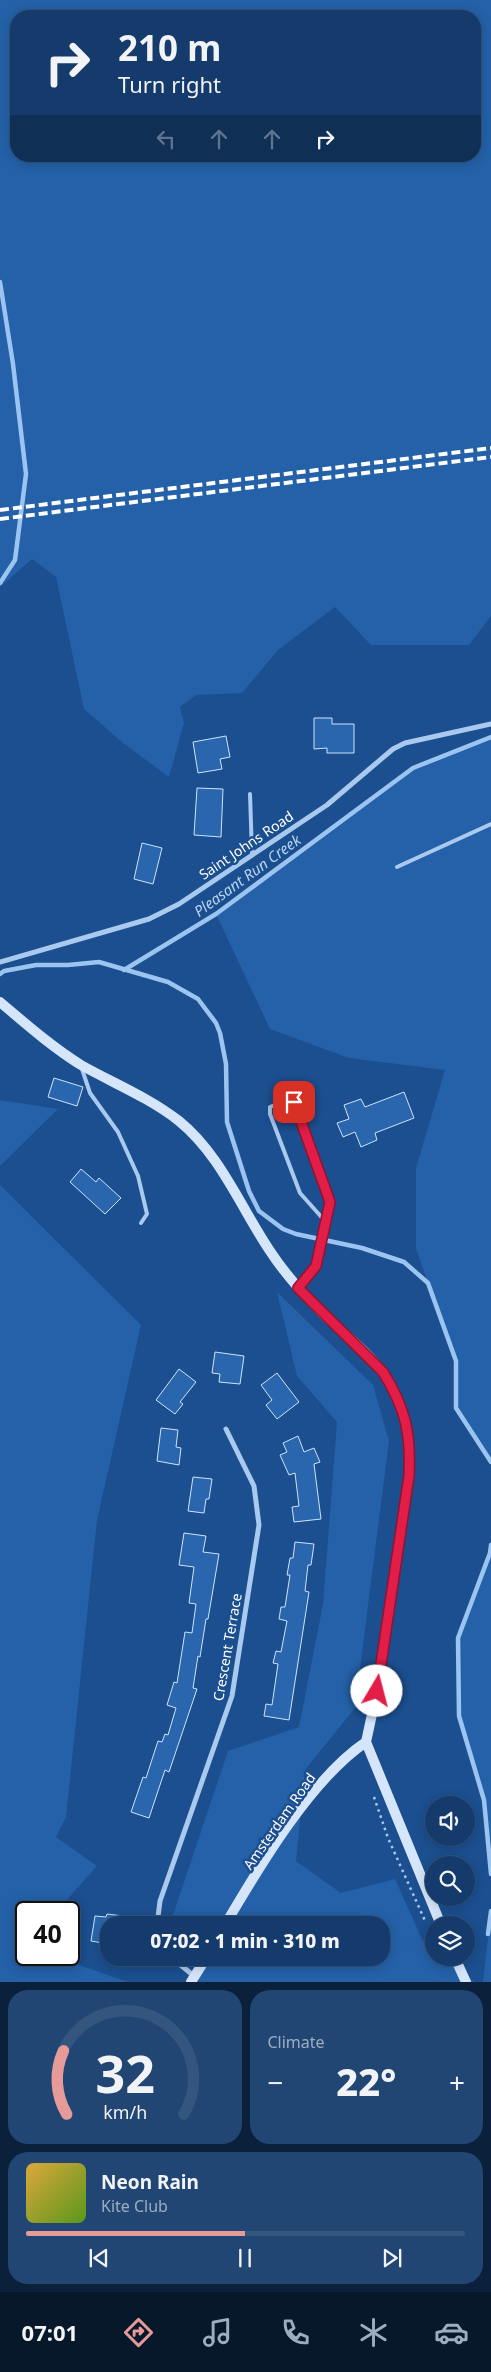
<!DOCTYPE html>
<html lang="en">
<head>
<meta charset="utf-8">
<style>
	:root { --surface:#143b6b; --page:#214673; --text:#f1f3f6; --muted:#9dadc1; --line:#33557e; --accent:#e69b98 }
	body { margin:0; font-family:"Noto Sans",sans-serif; background:var(--page); color:var(--text); height:100vh; display:flex; flex-direction:column; font-size:19px; white-space:nowrap }
	* { box-sizing:border-box; margin:0 }
	p { font-size:16px; color:var(--muted) }
	.icon { flex:none; width:28px; height:28px; fill:none; stroke:currentColor; stroke-width:2; stroke-linecap:round; stroke-linejoin:round }
	.map { position:relative; height:1982px; overflow:hidden }
	.details { display:flex; flex-direction:column; gap:8px; padding:8px; background:#0b203b; flex:1 }
	.details>* { flex:none }
	.hud { position:absolute; left:10px; top:10px; width:471px; height:152px; border-radius:20px; box-shadow:0 2px 12px #0003,0 0 0 1px var(--line); background:#143b6b; color:var(--text); overflow:hidden }
	.controls { position:absolute; left:425px; top:1796px; display:grid; gap:10px }
	.controls a { display:grid; place-items:center; width:50px; height:50px; border-radius:50%; background:var(--surface); box-shadow:0 2px 12px #0003,0 0 0 1px var(--line); font-size:25px }
	.speed { position:absolute; left:15px; top:1901px; display:flex; gap:10px; font-size:25px; font-weight:700; text-align:center }
	.speed>* { display:grid; place-content:center; width:65px; height:65px; border-radius:50%; background:var(--surface); box-shadow:0 2px 12px #0003,0 0 0 1px var(--line); line-height:1 }
	.speed .limit { border:2px solid #111; border-radius:8px; background:#fff; color:#111 }
	.pin { position:absolute; display:grid; place-items:center; width:42px; height:42px; color:#fff; margin:-21px; border-radius:10px; box-shadow:0 2px 8px #0006 }
	.me { position:absolute; width:55px; margin:-28px; rotate:8deg; stroke-linejoin:round; filter:drop-shadow(0 0 4px #0008) }
	.turn { display:flex; align-items:center; gap:18px; height:105px; padding:0 25px; font-size:22px }
	.turn .icon { width:65px; height:65px; stroke-width:2.5 }
	.turn b { display:block; font-size:35px; line-height:42px }
	.lanes { display:flex; align-items:center; height:48px; padding:0 25px; background:#0003; justify-content:center; gap:25px; direction:ltr }
	.lanes .off { opacity:.35 }
	.big { font-size:38px; font-weight:800; line-height:1.1 }
	.details .tile { flex:1; display:flex; flex-direction:column; justify-content:center; gap:8px; min-width:0; padding:0 18px; border-radius:20px; background:var(--page) }
	.details .dial { align-items:center; gap:0 }
	.dial svg { height:130px; overflow:visible; fill:none; stroke:var(--line); stroke-width:7; stroke-linecap:round; text-anchor:middle }
	.dial text { fill:var(--text); stroke:none }
	.song { display:flex; align-items:center; gap:15px }
	.cover { width:60px; height:60px; border-radius:8px; background:linear-gradient(135deg,hsl(40 70% 55%),hsl(90 70% 35%)) }
	.played { height:5px; border-radius:2px; background:linear-gradient(90deg,var(--accent) 50%,var(--line) 50%) }
	.keys { display:flex; justify-content:space-around; direction:ltr }
	.heat { display:flex; justify-content:space-between; align-items:center; font-size:28px; direction:ltr }
	.details .tiles { flex:1; display:grid; gap:8px; grid-template-columns:1fr 1fr }
	.tile:last-child { grid-column:span 2 }
	.trip { position:absolute; left:100px; top:1916px; width:290px; height:50px; border-radius:20px; background:var(--surface); box-shadow:0 2px 12px #0003,0 0 0 1px var(--line); font-weight:800; line-height:50px; text-align:center }
	.dock { display:flex; height:80px; justify-content:space-around; align-items:center; background:#08182b; color:var(--muted) }
	.dock .icon { width:35px; height:35px }
	.dock .active { color:var(--accent) }
	.dock b { font-size:22px; color:var(--text) }
	.map>svg:first-child { display:block }
	.green { fill:#2461a8; fill-rule:evenodd }
	.lines { fill:none; stroke-linecap:round; stroke-linejoin:round }
	.stream { stroke:#9cc4f0; stroke-width:4.5 }
	.building { fill:#2a66ad; stroke:#cfe3fa }
	.path { stroke:#a9c9ee; stroke-width:2.5; stroke-dasharray:2.5 4; stroke-linecap:butt }
	.lane { stroke:#a9c9ee; stroke-width:4 }
	.street { stroke:#a9c9ee; stroke-width:5 }
	.secondary { stroke:#d6e6fa; stroke-width:10 }
	.rail { stroke:#fff; stroke-width:4; stroke-dasharray:9 4; stroke-linecap:butt }
	.route-casing { stroke:#92132f; stroke-width:12 }
	.route { stroke:#e11d48; stroke-width:9 }
	.labels { text-anchor:middle; dominant-baseline:central; stroke-width:5; stroke-linejoin:round; paint-order:stroke }
	.street-label { font-size:14px; fill:#fff; stroke:#1b4f8f }
	.water-label { font-size:15px; font-style:italic; fill:#b5d3f5; stroke:#1b4f8f }
</style>
</head>
<body>
<div class="map">
<svg width="491" height="1982" viewBox="0 0 491 1982">
	<rect width="100%" height="100%" fill="#1b4f8f"/>
	<g class="green">
		<path d="M0 0H491V616L469 645H371L335 607 278 650 242 693 196 695 180 707 184 723 169 777 123 743 84 709 56 577 32 559 0 587ZM475 16V156H16V16Z"/>
		<polygon points="489,736 491,737 491,1462 456,1408 456,1361 416,1249 416,1168 445,1070 349,1058 270,1029 216,914 413,768"/>
		<polygon points="0,1100 58,1109 0,1166"/>
		<polygon points="0,1185 141,1325 97,1520 66,1817 56,1837 97,1866 56,1912 26,1912 26,1955 50,1955 128,1982 0,1982"/>
		<polygon points="277,1292 373,1385 389,1441 355,1708 305,1770 296,1861 341,1893 395,1879 422,1939 434,1949 434,1958 445,1958 475,1982 191,1982 206,1958 381,1958 381,1925 179,1925 172,1918 228,1751 299,1727 323,1604 337,1422 297,1376"/>
		<polygon points="491,1545 491,1874 484,1800 459,1716 458,1638 490,1553"/>
		<polygon points="491,1911 491,1982 483,1982"/>
	</g>
	<g class="lines">
		<g class="stream">
			<polyline points="0,282 13,364 26,474 15,560 0,583"/>
			<polyline points="124,970 216,914 413,768 491,737"/>
			<polyline points="0,974 4,971 36,965 68,965 99,962 168,982 198,999 216,1023 220,1033 226,1064 227,1122 249,1191 259,1211 283,1229 296,1234 362,1248 404,1262 428,1283 456,1361 456,1408 491,1462"/>
			<polyline points="491,1545 490,1553 458,1638 459,1716 484,1800 491,1874"/>
			<polyline points="488,1934 491,1911"/>
		</g>
	</g>
	<g class="building">
		<polygon points="314,718 332,718 332,724 354,724 354,753 327,753 327,748 314,749"/>
		<polygon points="226,736 230,757 220,759 222,769 198,773 193,742"/>
		<polygon points="197,788 223,789 221,837 194,835"/>
		<polygon points="142,843 162,848 153,884 134,879"/>
		<polygon points="54,1078 83,1087 77,1106 48,1097"/>
		<polygon points="404,1092 414,1118 375,1133 377,1140 361,1147 355,1132 343,1137 337,1123 349,1119 344,1105 361,1099 365,1107"/>
		<polygon points="81,1169 96,1182 99,1178 121,1198 105,1214 70,1182"/>
		<polygon points="215,1352 244,1356 240,1384 219,1382 220,1374 212,1373"/>
		<polygon points="179,1369 196,1382 180,1402 183,1404 175,1414 156,1400"/>
		<polygon points="277,1373 299,1402 277,1419 266,1405 272,1400 261,1385"/>
		<polygon points="161,1428 178,1430 176,1447 181,1448 179,1465 157,1461"/>
		<polygon points="298,1436 304,1452 314,1448 320,1462 314,1464 321,1519 294,1522 292,1507 299,1506 295,1473 289,1475 280,1455 287,1452 283,1443"/>
		<polygon points="193,1477 212,1479 209,1499 206,1499 204,1513 188,1511"/>
		<polygon points="184,1533 206,1536 203,1552 219,1554 208,1619 206,1619 200,1657 198,1656 193,1688 197,1689 169,1772 165,1770 149,1818 131,1812 143,1777 146,1778 158,1741 162,1742 165,1734 168,1735 176,1708 167,1705 174,1682 177,1683 185,1632 192,1633 196,1604 189,1603 194,1567 179,1565"/>
		<polygon points="295,1542 314,1544 311,1565 308,1565 305,1591 309,1592 289,1720 264,1716 266,1704 272,1705 278,1664 273,1663 276,1651 281,1652 287,1621 279,1619 281,1607 285,1607 290,1575 287,1575 290,1558 293,1558"/>
		<polygon points="107,1914 140,1918 139,1925 109,1925 109,1944 91,1941 95,1916 106,1917"/>
	</g>
	<g class="lines">
		<g class="path">
			<polyline points="374,1797 388,1838 426,1923"/>
			<polyline points="429,1930 434,1940"/>
		</g>
		<g class="lane">
			<polyline points="250,794 252,854"/>
			<polyline points="397,867 491,824"/>
			<polyline points="82,1069 90,1093 118,1132 138,1176 147,1214 141,1223"/>
			<polygon points="287,1100 294,1102 330,1201 325,1221 300,1193 270,1114 270,1107"/>
			<polyline points="298,1288 316,1267 325,1221"/>
		</g>
		<g class="street">
			<polyline points="0,962 149,919 179,904 327,805 393,749 405,743 491,724"/>
			<polyline points="157,1925 160,1901 232,1696 259,1525 254,1486 226,1429"/>
			<polyline points="172,1958 194,1976"/>
		</g>
		<g class="secondary">
			<path d="M0 1002C26 1024 52 1047 81 1065 113 1083 150 1098 179 1121 220 1154 241 1208 270 1251 285 1274 304 1295 323 1314 347 1337 378 1359 393 1389 408 1419 411 1443 409 1476L377 1691 366 1742 441 1925"/>
			<path d="M225 1925C259 1867 311 1779 366 1742"/>
			<polyline points="455,1958 466,1982"/>
			<polyline points="191,1982 206,1958"/>
		</g>
		<g class="rail">
			<polyline points="0,510 491,448"/>
			<polyline points="0,519 491,457"/>
		</g>
	</g>
	<g class="lines">
		<g class="route-casing">
			<path id="route" d="M294 1102 330 1202 316 1266 298 1288 383 1372C406 1409 411 1434 409 1476L377 1691"/>
		</g>
		<use href="#route" class="route"/>
	</g>
	<g class="labels">
		<g class="street-label">
			<text transform="translate(246 845) rotate(-34)">Saint Johns Road</text>
			<text transform="translate(227 1647) rotate(-80)">Crescent Terrace</text>
			<text transform="translate(279 1821) rotate(-55)">Amsterdam Road</text>
		</g>
		<g class="water-label">
			<text transform="translate(247 875) rotate(-36)">Pleasant Run Creek</text>
		</g>
	</g>
</svg>
<div class="controls">
<a><svg class="icon" aria-label="sound" viewBox="0 0 24 24"><path d="M4 9h4l5-4v14l-5-4H4zM17 9q2 3 0 6"/></svg></a>
<a><svg class="icon" aria-label="search" viewBox="0 0 24 24"><circle cx="10" cy="10" r="6"/><path d="M15 15l6 6"/></svg></a>
<a><svg class="icon" aria-label="layers" viewBox="0 0 24 24"><path d="M12 4l9 5-9 5-9-5zM3 14l9 5 9-5"/></svg></a>
</div>
<div class="speed"><div class="limit">40</div></div>
<div class="pin" style="left:294px;top:1102px;background:#d93025"><svg class="icon" aria-label="arrive" viewBox="0 0 24 24"><path d="M6 21V4h12l-3 4 3 4H6"/></svg></div>
<svg class="me" style="left:377px;top:1691px" viewBox="-20 -20 40 40"><circle r="19" fill="#fff"/><path d="M0-13L10 11 0 6-10 11z" fill="#e11d48"/></svg>
<div class="trip">07:02 · 1 min · 310 m</div>
<div class="hud">
<div class="turn"><svg class="icon" aria-label="right" viewBox="0 0 24 24"><path d="M7 20v-9h11M14 6l5 5-5 5"/></svg><div><b>210 m</b>Turn right</div></div>
<div class="lanes"><svg class="icon off" aria-label="left" viewBox="0 0 24 24"><path d="M17 20v-9H6M10 6l-5 5 5 5"/></svg><svg class="icon off" aria-label="ahead" viewBox="0 0 24 24"><path d="M12 20V5M6 11l6-6 6 6"/></svg><svg class="icon off" aria-label="ahead" viewBox="0 0 24 24"><path d="M12 20V5M6 11l6-6 6 6"/></svg><svg class="icon" aria-label="right" viewBox="0 0 24 24"><path d="M7 20v-9h11M14 6l5 5-5 5"/></svg></div>
</div>
</div>
<section class="details">
<div class="tiles">
<div class="tile dial"><svg viewBox="0 0 100 80">
<path d="M14 69A42 42 0 1 1 86 69"/>
<path d="M14 69A42 42 0 0 1 12 30" stroke="#e69b98"/>
<text x="50" y="56" font-size="32" font-weight="700">32</text>
<text x="50" y="72" font-size="11">km/h</text>
</svg></div>
<div class="tile"><p>Climate</p>
<div class="heat"><a>−</a><b class="big">22°</b><a>+</a></div>
</div>
<div class="tile">
<div class="song"><i class="cover"></i><div><b>Neon Rain</b><p>Kite Club</p></div></div>
<div class="played"></div>
<div class="keys"><svg class="icon" aria-label="previous" viewBox="0 0 24 24"><path d="M18 5L8 12l10 7zM5 5v14"/></svg><svg class="icon" aria-label="pause" viewBox="0 0 24 24"><path d="M8 5v14M16 5v14"/></svg><svg class="icon" aria-label="next" viewBox="0 0 24 24"><path d="M6 5l10 7-10 7zM19 5v14"/></svg></div>
</div>
</div>
</section>
<nav class="dock">
<b>07:01</b>
<svg class="icon active" aria-label="directions" viewBox="0 0 24 24"><path d="M12 3l9 9-9 9-9-9zM9 14v-3h6M13 9l2 2-2 2"/></svg>
<svg class="icon" aria-label="music" viewBox="0 0 24 24"><path d="M9 18V5l10-2v13"/><circle cx="6" cy="18" r="3"/><circle cx="16" cy="16" r="3"/></svg>
<svg class="icon" aria-label="phone" viewBox="0 0 24 24"><path d="M5 4h4l2 5-3 2q2 4 5 5l2-3 5 2v4C11 20 4 13 5 4z"/></svg>
<svg class="icon" aria-label="climate" viewBox="0 0 24 24"><path d="M12 3v18M4 7l16 10M4 17L20 7"/></svg>
<svg class="icon" aria-label="car" viewBox="0 0 24 24"><path d="M5 17H2v-5l4-1 3-4h7l3 4 3 1v5h-3M9 17h6M6 11h13"/><circle cx="7" cy="17" r="2"/><circle cx="17" cy="17" r="2"/></svg>
</nav>
</body>
</html>
